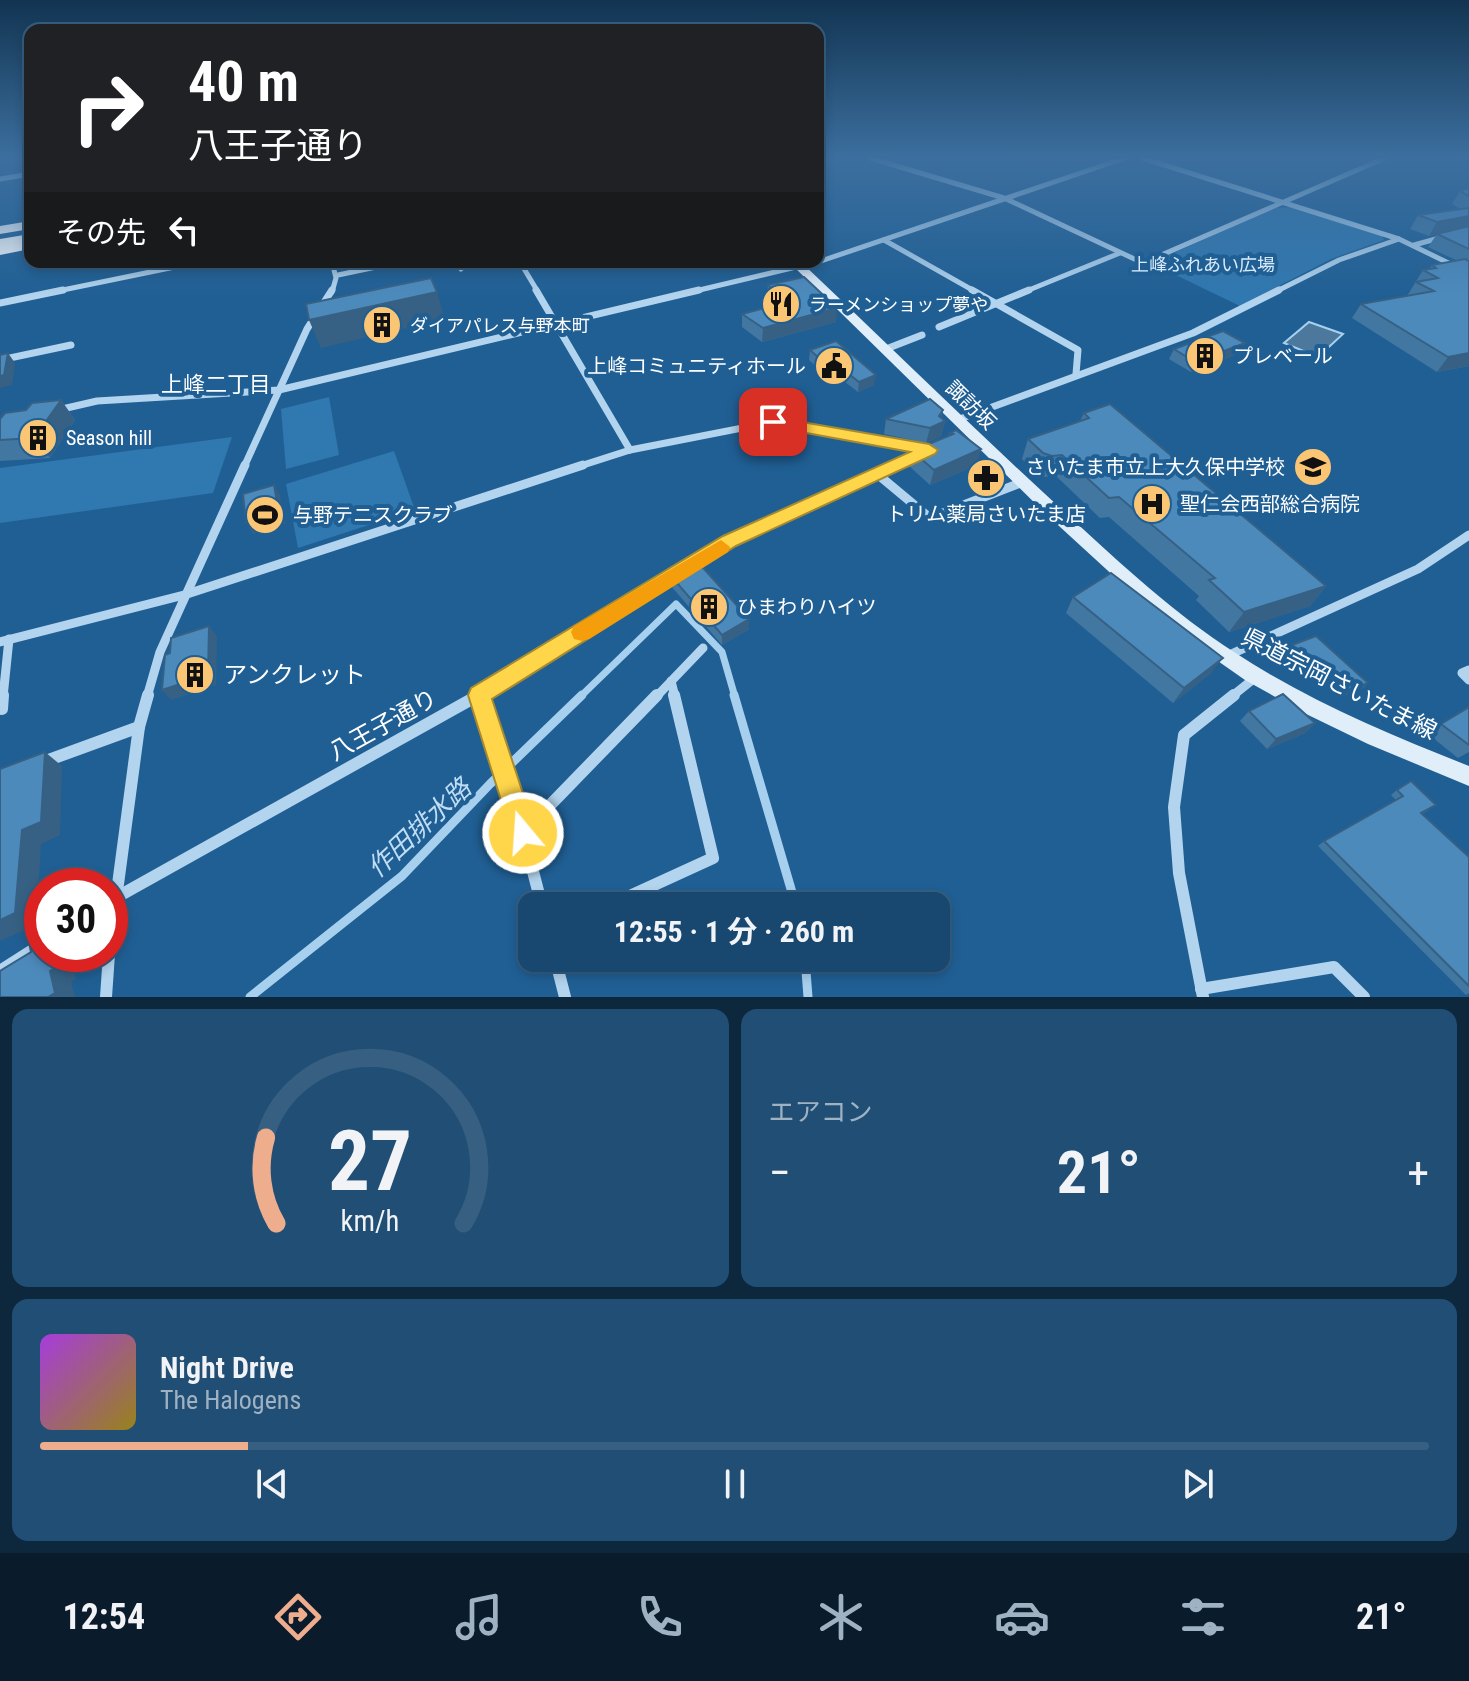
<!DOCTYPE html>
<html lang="ja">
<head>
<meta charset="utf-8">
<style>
	:root { --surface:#18476f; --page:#214e74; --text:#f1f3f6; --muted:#9fb2c3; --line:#365f82; --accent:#eead8d }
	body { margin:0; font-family:"Roboto Condensed","Noto Sans JP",sans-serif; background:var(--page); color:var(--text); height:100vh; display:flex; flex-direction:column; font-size:30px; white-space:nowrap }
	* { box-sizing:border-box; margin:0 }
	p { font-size:26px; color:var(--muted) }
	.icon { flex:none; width:44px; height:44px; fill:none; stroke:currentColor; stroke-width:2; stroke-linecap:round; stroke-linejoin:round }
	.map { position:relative; height:997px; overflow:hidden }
	.side { display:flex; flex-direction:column; gap:12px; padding:12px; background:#0d273d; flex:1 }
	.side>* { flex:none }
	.banner { position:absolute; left:24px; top:24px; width:800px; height:244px; border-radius:16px; box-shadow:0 4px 12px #0003,0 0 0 2px var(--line); background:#202124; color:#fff; overflow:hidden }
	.speed { position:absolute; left:24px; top:868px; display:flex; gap:16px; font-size:40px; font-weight:700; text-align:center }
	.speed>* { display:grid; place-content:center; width:104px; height:104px; border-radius:50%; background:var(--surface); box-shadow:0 4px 12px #0003,0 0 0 2px var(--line); line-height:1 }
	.speed .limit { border:12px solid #d22; background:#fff; color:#111 }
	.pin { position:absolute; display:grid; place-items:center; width:68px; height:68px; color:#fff; margin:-34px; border-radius:16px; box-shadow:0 4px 12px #0006 }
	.me { position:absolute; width:88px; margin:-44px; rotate:342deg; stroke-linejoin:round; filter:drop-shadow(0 0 6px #0008) }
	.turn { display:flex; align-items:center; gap:28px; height:168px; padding:0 32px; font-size:36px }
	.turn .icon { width:104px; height:104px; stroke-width:2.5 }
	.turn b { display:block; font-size:56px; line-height:68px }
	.then { display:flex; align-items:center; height:76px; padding:0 32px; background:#0003; gap:16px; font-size:30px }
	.big { font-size:60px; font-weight:700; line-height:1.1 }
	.side .widget { flex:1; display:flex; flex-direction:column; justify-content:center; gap:12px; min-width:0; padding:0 28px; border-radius:16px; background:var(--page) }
	.side .dial { align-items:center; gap:0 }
	.dial svg { height:208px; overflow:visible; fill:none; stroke:var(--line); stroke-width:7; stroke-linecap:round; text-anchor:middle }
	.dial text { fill:var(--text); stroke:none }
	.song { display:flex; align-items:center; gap:24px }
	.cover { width:96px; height:96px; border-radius:12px; background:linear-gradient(135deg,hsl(280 70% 55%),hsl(50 70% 35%)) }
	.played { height:8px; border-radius:4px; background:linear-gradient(90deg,var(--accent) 15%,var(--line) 15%) }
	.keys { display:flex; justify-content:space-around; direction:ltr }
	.heat { display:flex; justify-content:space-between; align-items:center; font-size:44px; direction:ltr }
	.side .tiles { flex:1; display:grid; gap:12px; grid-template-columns:1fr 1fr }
	.widget:last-child { grid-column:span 2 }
	.trip { position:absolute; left:518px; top:892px; width:432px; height:80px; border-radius:16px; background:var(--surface); box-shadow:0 4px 12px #0003,0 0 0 2px var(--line); font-weight:700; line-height:80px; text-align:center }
	.tabs { display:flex; height:128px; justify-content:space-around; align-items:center; background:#0a1c2c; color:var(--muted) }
	.tabs .icon { width:56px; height:56px }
	.tabs .selected { color:var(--accent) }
	.tabs b { font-size:36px; color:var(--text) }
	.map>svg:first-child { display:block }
	.green { fill:#3078b0 }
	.water { fill:#4c789d; stroke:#a7d0ef; stroke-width:2 }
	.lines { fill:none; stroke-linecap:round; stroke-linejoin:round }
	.stream-far1 { stroke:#a7d0ef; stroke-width:7 }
	.stream { stroke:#a7d0ef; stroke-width:9 }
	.minor-far3 { stroke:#b3d4ee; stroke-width:5 }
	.minor-far2 { stroke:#b3d4ee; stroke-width:7 }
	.minor-far1 { stroke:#b3d4ee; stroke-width:9 }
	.minor { stroke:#b3d4ee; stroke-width:12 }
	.secondary { fill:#e0eefa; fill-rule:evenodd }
	.trunk { fill:#fcfeff; fill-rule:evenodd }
	.motorway { fill:#fff; fill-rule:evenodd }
	.wall { fill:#4277a2 }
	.shaded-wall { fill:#366184 }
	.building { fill:#4d8abc; stroke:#366184; stroke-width:2 }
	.route { fill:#ffd54a; stroke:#a68a30; stroke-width:2 }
	.slow { fill:#f59e0b }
	.labels { text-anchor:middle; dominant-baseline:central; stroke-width:8; stroke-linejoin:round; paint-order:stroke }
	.far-park-label { font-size:18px; fill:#d9ebfa; stroke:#205f94 }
	.far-poi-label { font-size:18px; fill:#fff; stroke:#205f94; text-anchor:start }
	.poi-label { font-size:20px; fill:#fff; stroke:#205f94; text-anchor:start }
	.street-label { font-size:20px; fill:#fff; stroke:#205f94 }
	.neighbourhood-label { font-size:22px; fill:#fff; stroke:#205f94 }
	.near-poi-label { font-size:24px; fill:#fff; stroke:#205f94; text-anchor:start }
	.near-street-label { font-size:24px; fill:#fff; stroke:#205f94 }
	.near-water-label { font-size:26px; font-style:italic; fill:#bfddf5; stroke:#205f94 }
</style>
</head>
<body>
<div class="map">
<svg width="1469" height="997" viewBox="0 0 1469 997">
	<rect width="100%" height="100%" fill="#205f94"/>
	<g class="green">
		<polygon points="1291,207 1382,236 1384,240 1331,259 1240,306 1151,263 1275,208"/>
		<polygon points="329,397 339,455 286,469 281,409"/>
		<polygon points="232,437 213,493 0,523 0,468"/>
		<polygon points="394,451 415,510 298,548 286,484"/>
	</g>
	<polygon class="water" points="1309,322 1343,334 1318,357 1284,343"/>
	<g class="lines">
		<polyline class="stream-far1" points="580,697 676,604 722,652 735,697"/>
		<g class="stream">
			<polyline points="734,695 796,906"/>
			<polyline points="805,958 808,997"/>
			<polyline points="250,997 402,876 490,784 582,695"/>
		</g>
		<g class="minor-far3">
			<polyline points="870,158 1004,198 1143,263 1385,158"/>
			<polyline points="1142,158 1399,239 1469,273"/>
			<polyline points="0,179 30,174"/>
			<polyline points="884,240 976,292"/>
			<polyline points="1414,245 1443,237"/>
			<polyline points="456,262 461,269"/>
			<polyline points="520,262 538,292"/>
			<polyline points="818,262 1125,158"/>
			<polyline points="338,275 400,262"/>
			<polyline points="53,292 199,262"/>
			<polyline points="332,292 336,278 332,262"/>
			<polyline points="691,292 817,262"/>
			<polyline points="1024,292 1120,253"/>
			<polyline points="1275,292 1339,260 1399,239"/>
		</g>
		<g class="minor-far2">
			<polyline points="536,290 630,450"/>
			<polyline points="972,290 1078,350 1076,374"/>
			<polyline points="0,303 63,290"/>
			<polyline points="939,327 1029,290"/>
			<polyline points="886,349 922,335"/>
			<polyline points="0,360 71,345"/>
			<polyline points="58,410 97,401 279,390 699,290"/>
			<polyline points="957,420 1193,333 1279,290"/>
			<polyline points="244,467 307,329 332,290"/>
			<polyline points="577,467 630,450 773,422 928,450"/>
			<polyline points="892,467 921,454"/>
		</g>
		<g class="minor-far1">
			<polyline points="876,473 930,518 1023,482"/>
			<polyline points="689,567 730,541 896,465"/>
			<polyline points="0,642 184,595 583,465"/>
			<polyline points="1227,656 1418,569 1469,535"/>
			<polyline points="1469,670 1462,673 1469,680"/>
			<polyline points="671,681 675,697"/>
			<polyline points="3,697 9,639"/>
			<polyline points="147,697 160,652 245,465"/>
			<polyline points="476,697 677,574"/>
			<polyline points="656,697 703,648"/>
			<polyline points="1231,697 1256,677"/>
		</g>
		<g class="minor">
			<polyline points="479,695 523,833 542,906"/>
			<polyline points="2,709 3,695"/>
			<polyline points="46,761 139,727"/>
			<polyline points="523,833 657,695"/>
			<polyline points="110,901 479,695"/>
			<polyline points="608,906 713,858 674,695"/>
			<polyline points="110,944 139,727 148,695"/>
			<polyline points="555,958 565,997"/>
			<polyline points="0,971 42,944"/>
			<polyline points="1201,989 1334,967 1364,997"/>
			<polyline points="106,997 109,954"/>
			<polyline points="1203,997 1179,873 1174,807 1184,735 1234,695"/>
		</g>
		<path class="secondary" d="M789 262H801C891 347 979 434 1070 517 1122 565 1175 614 1234 652 1307 700 1388 734 1469 766V786L1368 744 1304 713 1245 680 1195 645 1130 591 1047 515Z"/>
		<g class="trunk">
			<polygon points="30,221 30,229 0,234 0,226"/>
			<polygon points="30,241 30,249 0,255 0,247"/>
		</g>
		<polygon class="motorway" points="30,234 30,244 0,249 0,239"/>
	</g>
	<g class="wall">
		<polygon points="1469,188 1469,366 1437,372 1352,318 1361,304 1407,296 1423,270 1430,269 1432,265 1456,260 1428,247 1437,234 1429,236 1410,229 1418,215 1457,210 1459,208 1452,204 1460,191"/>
		<polygon points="768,285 836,322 762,342 742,327 742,314 774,306 767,298"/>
		<polygon points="1245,343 1240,353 1191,372 1169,359 1174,349"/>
		<polygon points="810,350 874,385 858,392 840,378 832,381 809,360"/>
		<polygon points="61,400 75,420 50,458 0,461 0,419"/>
		<polygon points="943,410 941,418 945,421 941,436 926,443 884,434 886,419"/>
		<polygon points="1084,413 1326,586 1310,606 1229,632 1196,600 1199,596 1109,517 1100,518 1055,475 1045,477 1036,473 1022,459 1028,439 1080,421"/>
		<polygon points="956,430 977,465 930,485 909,466 912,451 949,435 950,433"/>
		<polygon points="670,575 749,619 749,629 722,645 671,586"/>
		<polygon points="1073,597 1211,673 1173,703 1066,613"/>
		<polygon points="1292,645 1368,683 1363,688 1338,698 1288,650"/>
		<polygon points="1469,707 1469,752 1458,758 1428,734 1441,724"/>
		<polygon points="1249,711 1315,723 1305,733 1267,749 1240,721"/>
		<polygon points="1397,790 1429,810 1422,814 1469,857 1469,993 1466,995 1318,846 1324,841 1396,800 1391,795"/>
	</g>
	<g class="shaded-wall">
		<polygon points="0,158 6,158 0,173"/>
		<polygon points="1469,216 1469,227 1429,236 1437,222"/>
		<polygon points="437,292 445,319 321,348 309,320"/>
		<polygon points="837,308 836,322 762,342 763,328"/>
		<polygon points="1245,343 1240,353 1191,372 1195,362"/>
		<polygon points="8,353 15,363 12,385 0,388 0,376"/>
		<polygon points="1469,353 1469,366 1437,372 1448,357"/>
		<polygon points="841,368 840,378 832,381 833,371"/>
		<polygon points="876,375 874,385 858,392 859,382"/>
		<polygon points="61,400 75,420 50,458 34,438"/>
		<polygon points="943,410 939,423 945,421 941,436 926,443 930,428"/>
		<polygon points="981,449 977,465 930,485 934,470"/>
		<polygon points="274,485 280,495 285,524 253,534 246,523"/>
		<polygon points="1326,586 1310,606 1229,632 1244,612"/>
		<polygon points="749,619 749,629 722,645 722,635"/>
		<polygon points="209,626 217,636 216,685 171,700 162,690"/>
		<polygon points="1223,658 1211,673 1173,703 1184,688"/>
		<polygon points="1368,683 1363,688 1338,698 1342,693"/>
		<polygon points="1315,723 1305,733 1267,749 1276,739"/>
		<polygon points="45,752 62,766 60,835 41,844 36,925 0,941 0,920 22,830"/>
		<polygon points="52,954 70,954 76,979 71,982 75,997 48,997"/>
	</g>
	<g class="building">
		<polygon points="1469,188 1469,196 1460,191"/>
		<polygon points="1469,208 1469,216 1437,222 1418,215"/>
		<polygon points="1469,226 1469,249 1437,234"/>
		<polygon points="1465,259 1469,261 1469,353 1448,357 1361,304 1434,291 1416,282 1438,278 1423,270 1436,268 1432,265"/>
		<polygon points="804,277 837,308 763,328 742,314 784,303 768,285"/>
		<polygon points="431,278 437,292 309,320 306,304"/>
		<polygon points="1223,331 1245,343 1195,362 1174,349"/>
		<polygon points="836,341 876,375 859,382 841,368 833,371 810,350"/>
		<polygon points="8,353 4,375 0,376 0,355"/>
		<polygon points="930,399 943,410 939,416 945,421 930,428 886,419"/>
		<polygon points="61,400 34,438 0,440 0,419 5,413 26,410 32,403"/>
		<polygon points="1110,404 1326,586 1244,612 1209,580 1215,578 1119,497 1109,498 1062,455 1052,456 1043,453 1028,439 1089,418 1084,413"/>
		<polygon points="956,430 981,449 934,470 912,451 953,434 950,433"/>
		<polygon points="274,485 279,513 246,523 243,494"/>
		<polygon points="696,560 749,619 722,635 670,575"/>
		<polygon points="1111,573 1223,658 1184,688 1073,597"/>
		<polygon points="209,626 208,675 162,690 165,655 170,653 171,638"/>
		<polygon points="1316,636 1368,683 1342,693 1292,645"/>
		<polygon points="1283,694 1315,723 1276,739 1249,711"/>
		<polygon points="1469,707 1469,745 1441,724"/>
		<polygon points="45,752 41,822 22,830 15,913 0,920 0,769"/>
		<polygon points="1411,781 1436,805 1421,813 1469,857 1469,986 1324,841 1403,796 1397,790"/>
		<polygon points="42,940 42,954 52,954 55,968 50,971 55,993 48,997 0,997 0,971 31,952 30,947"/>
	</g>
	<linearGradient id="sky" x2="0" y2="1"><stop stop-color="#123451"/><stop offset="0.53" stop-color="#3c6f9f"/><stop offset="1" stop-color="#3c6f9f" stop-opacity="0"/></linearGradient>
	<rect width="1469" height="297" fill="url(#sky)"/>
	<polygon class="route" points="773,417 929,444 938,450 935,454 736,546 492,699 536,833 532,842 523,846 514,842 468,695 471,688 723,536 910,452 768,426 765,422 768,419"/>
	<polygon class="slow" points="721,540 730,547 728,552 589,639 582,641 574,639 571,632 574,626"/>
	<defs>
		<g id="restaurant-disc" transform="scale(2)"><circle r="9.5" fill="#fbc674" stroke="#205f94"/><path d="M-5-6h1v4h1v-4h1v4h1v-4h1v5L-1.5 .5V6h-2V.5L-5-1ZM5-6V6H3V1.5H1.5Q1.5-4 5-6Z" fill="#111"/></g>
		<g id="building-disc" transform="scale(2)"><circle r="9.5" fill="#fbc674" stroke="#205f94"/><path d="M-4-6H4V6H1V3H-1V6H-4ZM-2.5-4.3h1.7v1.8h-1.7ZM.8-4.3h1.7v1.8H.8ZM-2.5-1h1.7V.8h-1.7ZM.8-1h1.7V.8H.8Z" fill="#111"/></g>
		<g id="civic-disc" transform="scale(2)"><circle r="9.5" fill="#fbc674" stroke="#205f94"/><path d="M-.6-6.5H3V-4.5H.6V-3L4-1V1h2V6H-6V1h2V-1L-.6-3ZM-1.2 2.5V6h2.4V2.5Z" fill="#111"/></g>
		<g id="school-disc" transform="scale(2)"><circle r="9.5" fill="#fbc674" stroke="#205f94"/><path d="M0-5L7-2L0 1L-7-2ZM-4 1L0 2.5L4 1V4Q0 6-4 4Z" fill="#111"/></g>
		<g id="pharmacy-disc" transform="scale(2)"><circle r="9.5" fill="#fbc674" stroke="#205f94"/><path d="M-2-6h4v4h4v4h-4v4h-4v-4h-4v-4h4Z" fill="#111"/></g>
		<g id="hospital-disc" transform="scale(2)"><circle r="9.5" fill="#fbc674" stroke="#205f94"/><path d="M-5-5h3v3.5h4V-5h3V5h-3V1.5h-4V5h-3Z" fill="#111"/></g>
		<g id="stadium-disc" transform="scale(2)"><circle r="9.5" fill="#fbc674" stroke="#205f94"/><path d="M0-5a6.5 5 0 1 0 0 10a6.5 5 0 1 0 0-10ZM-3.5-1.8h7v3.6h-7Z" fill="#111"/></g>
	</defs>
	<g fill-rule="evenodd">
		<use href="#restaurant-disc" x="781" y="304"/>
		<use href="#building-disc" x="382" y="325"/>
		<use href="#building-disc" x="1205" y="356"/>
		<use href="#civic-disc" x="834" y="366"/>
		<use href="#building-disc" x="38" y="438"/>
		<use href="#school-disc" x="1313" y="467"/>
		<use href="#pharmacy-disc" x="986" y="478"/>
		<use href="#hospital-disc" x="1152" y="504"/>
		<use href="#stadium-disc" x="265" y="515"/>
		<use href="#building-disc" x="709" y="607"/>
		<use href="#building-disc" x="195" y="675"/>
	</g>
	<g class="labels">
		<g class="far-park-label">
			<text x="1203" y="264">上峰ふれあい広場</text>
		</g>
		<g class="far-poi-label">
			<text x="809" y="304">ラーメンショップ夢や</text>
			<text x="410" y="325">ダイアパレス与野本町</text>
		</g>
		<g class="poi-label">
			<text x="1233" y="356">プレベール</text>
			<text x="806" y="366" text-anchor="end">上峰コミュニティホール</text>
			<text x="66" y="438">Season hill</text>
			<text x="1285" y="467" text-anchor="end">さいたま市立上大久保中学校</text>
			<text x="1180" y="504">聖仁会西部総合病院</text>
			<text x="986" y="514" text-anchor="middle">トリム薬局さいたま店</text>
			<text x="293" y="515">与野テニスクラブ</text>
			<text x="737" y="607">ひまわりハイツ</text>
		</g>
		<g class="street-label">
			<text transform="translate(971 405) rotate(44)">諏訪坂</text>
		</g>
		<g class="neighbourhood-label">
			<text x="216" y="384">上峰二丁目</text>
		</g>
		<g class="near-poi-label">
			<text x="223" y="675">アンクレット</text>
		</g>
		<g class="near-street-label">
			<text transform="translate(1339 684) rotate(27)">県道宗岡さいたま線</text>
			<text transform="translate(383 725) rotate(-29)">八王子通り</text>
		</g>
		<g class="near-water-label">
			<text transform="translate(419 828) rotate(-43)">作田排水路</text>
		</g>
	</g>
</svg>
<div class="speed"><div class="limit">30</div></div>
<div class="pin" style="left:773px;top:422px;background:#d93025"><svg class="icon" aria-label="arrive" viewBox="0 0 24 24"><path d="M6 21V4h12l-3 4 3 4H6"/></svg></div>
<svg class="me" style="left:523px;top:833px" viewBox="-20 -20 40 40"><circle r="17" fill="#ffd54a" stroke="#fff" stroke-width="3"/><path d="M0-11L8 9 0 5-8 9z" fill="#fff"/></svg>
<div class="trip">12:55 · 1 分 · 260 m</div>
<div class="banner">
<div class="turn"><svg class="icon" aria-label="right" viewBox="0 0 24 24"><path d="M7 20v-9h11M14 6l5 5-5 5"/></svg><div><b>40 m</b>八王子通り</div></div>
<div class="then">その先<svg class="icon" aria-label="left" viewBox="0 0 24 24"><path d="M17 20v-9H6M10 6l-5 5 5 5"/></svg></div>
</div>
</div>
<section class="side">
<div class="tiles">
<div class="widget dial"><svg viewBox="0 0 100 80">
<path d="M14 69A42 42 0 1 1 86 69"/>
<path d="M14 69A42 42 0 0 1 10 36" stroke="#eead8d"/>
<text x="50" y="56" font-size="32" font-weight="700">27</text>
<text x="50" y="72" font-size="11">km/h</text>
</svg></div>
<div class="widget"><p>エアコン</p>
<div class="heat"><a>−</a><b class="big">21°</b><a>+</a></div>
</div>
<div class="widget">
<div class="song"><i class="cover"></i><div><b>Night Drive</b><p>The Halogens</p></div></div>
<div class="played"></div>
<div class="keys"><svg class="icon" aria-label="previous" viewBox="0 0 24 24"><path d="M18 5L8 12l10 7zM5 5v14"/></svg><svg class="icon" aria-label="pause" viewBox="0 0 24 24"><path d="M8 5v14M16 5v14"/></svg><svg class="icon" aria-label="next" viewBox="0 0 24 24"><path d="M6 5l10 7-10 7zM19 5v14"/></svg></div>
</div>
</div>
</section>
<nav class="tabs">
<b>12:54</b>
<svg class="icon selected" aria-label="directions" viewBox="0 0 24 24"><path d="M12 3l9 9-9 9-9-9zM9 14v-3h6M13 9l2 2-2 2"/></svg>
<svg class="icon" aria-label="music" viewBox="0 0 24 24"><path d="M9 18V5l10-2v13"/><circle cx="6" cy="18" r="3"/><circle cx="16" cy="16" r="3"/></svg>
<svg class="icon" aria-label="phone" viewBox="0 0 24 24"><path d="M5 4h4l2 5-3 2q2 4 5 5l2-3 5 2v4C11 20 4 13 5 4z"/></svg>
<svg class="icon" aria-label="climate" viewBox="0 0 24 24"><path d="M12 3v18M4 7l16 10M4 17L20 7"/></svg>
<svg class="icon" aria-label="car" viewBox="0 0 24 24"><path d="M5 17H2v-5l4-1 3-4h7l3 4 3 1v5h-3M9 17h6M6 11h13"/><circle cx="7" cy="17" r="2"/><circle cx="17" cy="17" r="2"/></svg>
<svg class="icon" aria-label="filters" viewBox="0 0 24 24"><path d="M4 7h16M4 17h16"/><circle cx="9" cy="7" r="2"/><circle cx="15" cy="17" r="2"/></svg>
<b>21°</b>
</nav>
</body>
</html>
